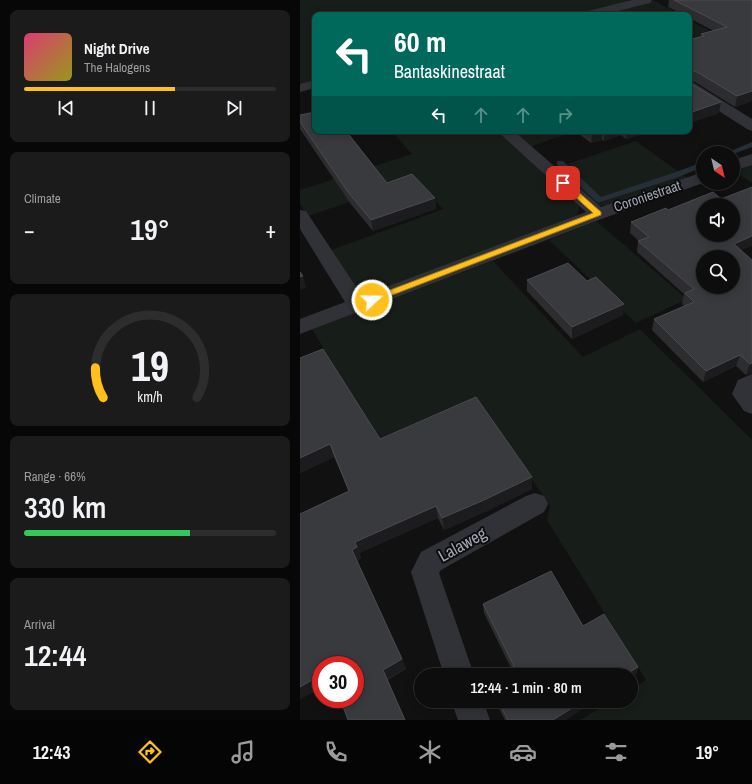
<!DOCTYPE html>
<html lang="en">
<head>
<meta charset="utf-8">
<style>
	:root { --surface:#0d0d0e; --page:#1b1b1c; --text:#f1f3f6; --muted:#9a9c9e; --line:#2d2d2e; --accent:#ffc01c }
	body { margin:0; font-family:"Archivo Narrow",sans-serif; background:var(--page); color:var(--text); height:100vh; display:flex; flex-direction:column; font-size:15px; white-space:nowrap }
	* { box-sizing:border-box; margin:0 }
	p { font-size:13px; color:var(--muted) }
	.icon { flex:none; width:22px; height:22px; fill:none; stroke:currentColor; stroke-width:2; stroke-linecap:round; stroke-linejoin:round }
	.map { position:relative; flex:1; overflow:hidden }
	.drawer { display:flex; flex-direction:column; gap:10px; padding:10px; background:#070708; width:300px }
	.drawer>* { flex:none }
	.guide { position:absolute; left:12px; top:12px; width:380px; height:122px; border-radius:8px; box-shadow:0 2px 10px #0003,0 0 0 1px var(--line); background:#00695c; color:#fff; overflow:hidden }
	.needle { width:26px; rotate:145deg }
	.fabs { position:absolute; left:396px; top:146px; display:grid; gap:8px }
	.fabs a { display:grid; place-items:center; width:44px; height:44px; border-radius:50%; background:var(--surface); box-shadow:0 2px 10px #0003,0 0 0 1px var(--line); font-size:20px }
	.speed { position:absolute; left:12px; top:656px; display:flex; gap:8px; font-size:20px; font-weight:700; text-align:center }
	.speed>* { display:grid; place-content:center; width:52px; height:52px; border-radius:50%; background:var(--surface); box-shadow:0 2px 10px #0003,0 0 0 1px var(--line); line-height:1 }
	.speed .limit { border:6px solid #d22; background:#fff; color:#111 }
	.pin { position:absolute; display:grid; place-items:center; width:34px; height:34px; color:#fff; margin:-17px; border-radius:8px; box-shadow:0 2px 6px #0006 }
	.me { position:absolute; width:44px; margin:-22px; rotate:69deg; stroke-linejoin:round; filter:drop-shadow(0 0 3px #0008) }
	.turn { display:flex; align-items:center; gap:14px; height:84px; padding:0 16px; font-size:18px }
	.turn .icon { width:52px; height:52px; stroke-width:2.5 }
	.turn b { display:block; font-size:28px; line-height:34px }
	.lanes { display:flex; align-items:center; height:38px; padding:0 16px; background:#0003; justify-content:center; gap:20px; direction:ltr }
	.lanes .off { opacity:.35 }
	.big { font-size:30px; font-weight:600; line-height:1.1 }
	.drawer .tile { flex:1; display:flex; flex-direction:column; justify-content:center; gap:6px; min-width:0; padding:0 14px; border-radius:8px; background:var(--page) }
	.drawer .dial { align-items:center; gap:0 }
	.dial svg { height:104px; overflow:visible; fill:none; stroke:var(--line); stroke-width:7; stroke-linecap:round; text-anchor:middle }
	.dial text { fill:var(--text); stroke:none }
	.song { display:flex; align-items:center; gap:12px }
	.cover { width:48px; height:48px; border-radius:6px; background:linear-gradient(135deg,hsl(340 70% 55%),hsl(60 70% 35%)) }
	.played { height:4px; border-radius:2px; background:linear-gradient(90deg,var(--accent) 60%,var(--line) 60%) }
	.keys { display:flex; justify-content:space-around; direction:ltr }
	.heat { display:flex; justify-content:space-between; align-items:center; font-size:22px; direction:ltr }
	.charge { height:6px; border-radius:3px; background:linear-gradient(90deg,#34c759 66%,var(--line) 0) }
	.trip { position:absolute; left:114px; top:668px; width:224px; height:40px; border-radius:20px; background:var(--surface); box-shadow:0 2px 10px #0003,0 0 0 1px var(--line); font-weight:600; line-height:40px; text-align:center }
	.tab-bar { display:flex; height:64px; justify-content:space-around; align-items:center; background:#050506; color:var(--muted) }
	.tab-bar .icon { width:28px; height:28px }
	.tab-bar .active { color:var(--accent) }
	.tab-bar b { font-size:18px; color:var(--text) }
	main { display:flex; flex:1; min-height:0 }
	.map>svg:first-child { display:block }
	.green { fill:#171d18 }
	.lines { fill:none; stroke-linecap:round; stroke-linejoin:round }
	.stream { fill:#262e37; fill-rule:evenodd }
	.street { fill:#313238; fill-rule:evenodd }
	.wall { fill:#2d2d30 }
	.shaded-wall { fill:#1c1c1e }
	.building { fill:#393a3e; stroke:#4a4b51; fill-rule:evenodd }
	.route { fill:#ffc01c; stroke:#a67d12 }
	.labels { text-anchor:middle; dominant-baseline:central; stroke-width:4; stroke-linejoin:round; paint-order:stroke }
	.street-label { font-size:14px; fill:#a1a6b4; stroke:#0c0c0d }
	.near-street-label { font-size:17px; fill:#a1a6b4; stroke:#0c0c0d }
</style>
</head>
<body>
<main>
<section class="drawer">
<div class="tile">
<div class="song"><i class="cover"></i><div><b>Night Drive</b><p>The Halogens</p></div></div>
<div class="played"></div>
<div class="keys"><svg class="icon" aria-label="previous" viewBox="0 0 24 24"><path d="M18 5L8 12l10 7zM5 5v14"/></svg><svg class="icon" aria-label="pause" viewBox="0 0 24 24"><path d="M8 5v14M16 5v14"/></svg><svg class="icon" aria-label="next" viewBox="0 0 24 24"><path d="M6 5l10 7-10 7zM19 5v14"/></svg></div>
</div>
<div class="tile"><p>Climate</p>
<div class="heat"><a>−</a><b class="big">19°</b><a>+</a></div>
</div>
<div class="tile dial"><svg viewBox="0 0 100 80">
<path d="M14 69A42 42 0 1 1 86 69"/>
<path d="M14 69A42 42 0 0 1 8 46" stroke="#ffc01c"/>
<text x="50" y="56" font-size="32" font-weight="700">19</text>
<text x="50" y="72" font-size="11">km/h</text>
</svg></div>
<div class="tile"><p>Range · 66%</p><b class="big">330 km</b><div class="charge"></div></div>
<div class="tile"><p>Arrival</p><b class="big">12:44</b></div>
</section>
<div class="map">
<svg width="452" height="720" viewBox="0 0 452 720">
	<rect width="100%" height="100%" fill="#111112"/>
	<g class="green">
		<polygon points="0,0 328,0 332,2 280,15 15,15 15,82 0,86"/>
		<polygon points="353,0 381,15 294,15"/>
		<polygon points="389,20 414,33 389,41"/>
		<path d="M91 131H200L279 204C280 212 278 214 271 218L81 289 62 291 56 287 29 251 143 209 117 179 8 216 0 204V190L112 154Z"/>
		<polygon points="211,131 276,131 229,147"/>
		<polygon points="336,141 387,178 309,205 299,206 255,168"/>
		<polygon points="452,164 452,183 434,171"/>
		<polygon points="296,221 387,299 336,323 249,240"/>
		<polygon points="193,261 283,357 340,329 452,440 452,720 280,720 312,701 331,701 331,690 346,680 247,520 250,506 183,408 174,398 78,439 12,329"/>
	</g>
	<g class="lines">
		<g class="stream">
			<polygon points="452,142 452,147 433,154 433,153 426,153"/>
			<polygon points="257,161 263,161 301,197 370,174 403,162 403,167 376,178 300,202 297,202 257,165"/>
		</g>
		<g class="street">
			<polygon points="332,0 352,0 350,3 302,15 282,15 284,12"/>
			<polygon points="15,80 15,88 0,92 0,84"/>
			<polygon points="389,82 394,83 452,119 452,131 447,129 389,92"/>
			<polygon points="197,131 214,131 301,207 403,172 403,183 304,218 0,334 0,319 45,302 0,229 0,210 6,211 62,296 286,212"/>
			<polygon points="452,154 452,165 433,171 433,160"/>
			<polygon points="452,374 452,414 444,411 432,394 438,380"/>
			<polygon points="235,493 244,496 248,504 244,512 141,570 139,573 174,675 144,675 111,572 121,552 226,496"/>
			<polygon points="151,701 183,701 190,720 158,720"/>
		</g>
	</g>
	<g class="wall">
		<polygon points="369,0 452,0 452,101 435,107 395,82 390,81 390,83 419,113 389,123 389,40 401,36 401,34 414,31 389,18 389,15 384,15 368,7"/>
		<polygon points="15,92 15,105 13,103 11,93"/>
		<polygon points="0,115 48,133 87,183 135,198 136,209 73,231 50,203 0,129"/>
		<polygon points="275,131 352,131 326,139 321,135 304,141 302,140 291,143"/>
		<polygon points="368,210 441,251 452,260 452,373 446,375 436,366 403,382 352,330 354,319 384,306 382,304 384,294 337,252 338,241 339,241 330,233 331,222"/>
		<polygon points="227,280 323,315 272,339 227,291"/>
		<polygon points="0,358 80,439 232,477 232,489 185,512 144,530 138,518 59,553 61,558 57,561 102,659 106,669 55,699 21,665 21,688 0,699 0,514 49,491 34,457 0,473"/>
		<polygon points="183,604 283,626 338,667 336,675 211,668 184,613"/>
		<polygon points="195,701 295,701 265,720 205,720"/>
	</g>
	<g class="shaded-wall">
		<polygon points="452,91 452,101 435,107 437,96"/>
		<polygon points="421,102 419,113 389,123 389,113"/>
		<polygon points="42,131 56,131 42,135"/>
		<polygon points="297,131 302,131 302,140 291,143 292,133"/>
		<polygon points="305,131 321,131 321,135 304,141"/>
		<polygon points="327,131 352,131 326,139"/>
		<polygon points="135,198 136,209 73,231 71,220"/>
		<polygon points="452,236 452,246 431,255 434,244"/>
		<polygon points="3,276 6,288 0,290 0,277"/>
		<polygon points="324,304 323,315 272,339 272,327"/>
		<polygon points="440,355 436,366 403,382 406,371"/>
		<polygon points="452,363 452,373 446,375 450,364"/>
		<polygon points="30,444 34,457 0,473 0,458"/>
		<polygon points="232,477 232,489 185,512 144,530 142,518"/>
		<polygon points="136,506 138,518 59,553 61,558 56,561 52,550 55,542"/>
		<polygon points="102,659 106,669 87,679 83,670"/>
		<polygon points="338,667 336,675 331,678 331,675 325,675"/>
		<polygon points="21,675 21,688 0,699 0,687"/>
		<polygon points="283,701 295,701 265,720 253,720"/>
	</g>
	<g class="building">
		<polygon points="374,0 452,0 452,91 437,96 397,72 391,70 389,72 390,83 421,102 389,113 389,40 404,36 401,34 427,27"/>
		<polygon points="15,92 15,98 11,93"/>
		<polygon points="15,112 15,131 46,131 87,183 112,174 135,198 71,220 48,192 0,122 0,115"/>
		<polygon points="290,131 297,131 292,133"/>
		<path d="M452 187V236L434 244 452 260V363L450 364 440 355 406 371 354 319 394 302 385 293 394 289 338 241 349 237 331 222 366 208 368 210 413 192 421 199ZM403 205H433V235H403ZM403 257H433V287H403Z"/>
		<polygon points="268,263 287,281 296,277 324,304 272,327 227,280"/>
		<polygon points="0,272 3,276 0,277"/>
		<polygon points="23,349 80,439 176,397 232,477 184,500 142,518 136,506 55,542 57,547 52,550 102,659 83,670 105,720 48,720 40,699 55,699 55,665 21,665 21,675 0,687 0,514 49,491 30,444 0,458 0,358"/>
		<polygon points="251,571 283,626 304,614 338,667 325,675 199,675 214,666 183,604"/>
		<polygon points="198,701 283,701 253,720 208,720"/>
	</g>
	<polygon class="route" points="261,181 266,181 301,212 301,215 74,302 69,302 67,300 69,298 293,213 261,184"/>
	<g class="labels">
		<g class="street-label">
			<text transform="translate(347 196) rotate(-19)">Coroniestraat</text>
		</g>
		<g class="near-street-label">
			<text transform="translate(162 544) rotate(-29)">Lalaweg</text>
		</g>
	</g>
</svg>
<div class="fabs">
<a><svg class="needle" viewBox="-14 -14 28 28"><path d="M0-13l5 13h-10z" fill="#e53935"/><path d="M0 13l5-13h-10z" fill="#9a9c9e"/></svg></a>
<a><svg class="icon" aria-label="sound" viewBox="0 0 24 24"><path d="M4 9h4l5-4v14l-5-4H4zM17 9q2 3 0 6"/></svg></a>
<a><svg class="icon" aria-label="search" viewBox="0 0 24 24"><circle cx="10" cy="10" r="6"/><path d="M15 15l6 6"/></svg></a>
</div>
<div class="speed"><div class="limit">30</div></div>
<div class="pin" style="left:263px;top:183px;background:#d93025"><svg class="icon" aria-label="arrive" viewBox="0 0 24 24"><path d="M6 21V4h12l-3 4 3 4H6"/></svg></div>
<svg class="me" style="left:72px;top:300px" viewBox="-20 -20 40 40"><circle r="17" fill="#ffc01c" stroke="#fff" stroke-width="3"/><path d="M0-11L8 9 0 5-8 9z" fill="#fff"/></svg>
<div class="trip">12:44 · 1 min · 80 m</div>
<div class="guide">
<div class="turn"><svg class="icon" aria-label="left" viewBox="0 0 24 24"><path d="M17 20v-9H6M10 6l-5 5 5 5"/></svg><div><b>60 m</b>Bantaskinestraat</div></div>
<div class="lanes"><svg class="icon" aria-label="left" viewBox="0 0 24 24"><path d="M17 20v-9H6M10 6l-5 5 5 5"/></svg><svg class="icon off" aria-label="ahead" viewBox="0 0 24 24"><path d="M12 20V5M6 11l6-6 6 6"/></svg><svg class="icon off" aria-label="ahead" viewBox="0 0 24 24"><path d="M12 20V5M6 11l6-6 6 6"/></svg><svg class="icon off" aria-label="right" viewBox="0 0 24 24"><path d="M7 20v-9h11M14 6l5 5-5 5"/></svg></div>
</div>
</div>
</main>
<nav class="tab-bar">
<b>12:43</b>
<svg class="icon active" aria-label="directions" viewBox="0 0 24 24"><path d="M12 3l9 9-9 9-9-9zM9 14v-3h6M13 9l2 2-2 2"/></svg>
<svg class="icon" aria-label="music" viewBox="0 0 24 24"><path d="M9 18V5l10-2v13"/><circle cx="6" cy="18" r="3"/><circle cx="16" cy="16" r="3"/></svg>
<svg class="icon" aria-label="phone" viewBox="0 0 24 24"><path d="M5 4h4l2 5-3 2q2 4 5 5l2-3 5 2v4C11 20 4 13 5 4z"/></svg>
<svg class="icon" aria-label="climate" viewBox="0 0 24 24"><path d="M12 3v18M4 7l16 10M4 17L20 7"/></svg>
<svg class="icon" aria-label="car" viewBox="0 0 24 24"><path d="M5 17H2v-5l4-1 3-4h7l3 4 3 1v5h-3M9 17h6M6 11h13"/><circle cx="7" cy="17" r="2"/><circle cx="17" cy="17" r="2"/></svg>
<svg class="icon" aria-label="filters" viewBox="0 0 24 24"><path d="M4 7h16M4 17h16"/><circle cx="9" cy="7" r="2"/><circle cx="15" cy="17" r="2"/></svg>
<b>19°</b>
</nav>
</body>
</html>
